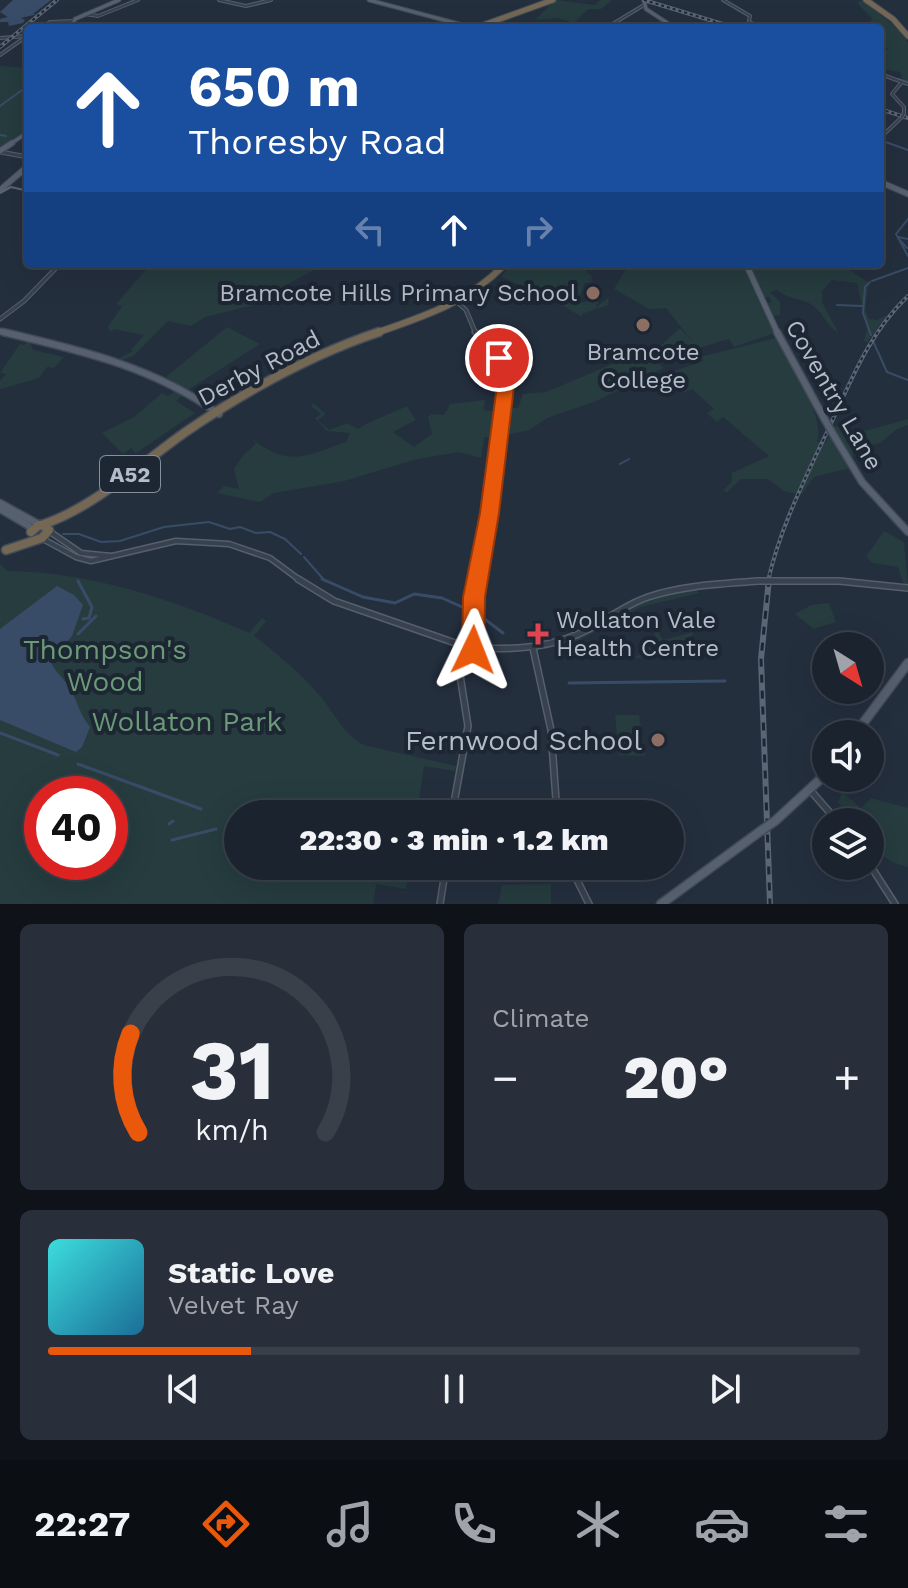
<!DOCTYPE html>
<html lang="en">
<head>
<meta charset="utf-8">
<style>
	:root { --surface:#1b232e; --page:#282f3a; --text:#f1f3f6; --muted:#a0a4aa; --line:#39404a; --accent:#ea580c }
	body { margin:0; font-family:"Work Sans",sans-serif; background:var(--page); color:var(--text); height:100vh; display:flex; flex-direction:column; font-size:30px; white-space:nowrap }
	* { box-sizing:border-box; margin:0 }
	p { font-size:26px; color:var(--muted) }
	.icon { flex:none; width:44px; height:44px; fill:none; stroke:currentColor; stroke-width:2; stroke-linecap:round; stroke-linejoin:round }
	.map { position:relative; height:904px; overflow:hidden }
	.sheet { display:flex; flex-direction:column; gap:20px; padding:20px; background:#0f1319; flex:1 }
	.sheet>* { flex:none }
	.banner { position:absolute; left:24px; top:24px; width:860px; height:244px; border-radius:8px; box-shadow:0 8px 32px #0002,0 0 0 2px var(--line); background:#1a4fa0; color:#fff; overflow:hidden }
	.needle { width:52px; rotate:143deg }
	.controls { position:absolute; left:812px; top:632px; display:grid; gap:16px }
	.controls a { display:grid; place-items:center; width:72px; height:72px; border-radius:50%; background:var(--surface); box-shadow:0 8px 32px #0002,0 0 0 2px var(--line); font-size:40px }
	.speed { position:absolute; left:24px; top:776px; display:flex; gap:16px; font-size:40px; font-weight:700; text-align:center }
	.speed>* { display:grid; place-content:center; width:104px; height:104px; border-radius:50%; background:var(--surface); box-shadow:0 8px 32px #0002,0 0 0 2px var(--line); line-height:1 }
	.speed .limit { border:12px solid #d22; background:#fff; color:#111 }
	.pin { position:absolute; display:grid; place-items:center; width:68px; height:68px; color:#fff; margin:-34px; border:4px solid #fff; border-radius:50%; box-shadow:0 2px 8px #0007 }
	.me { position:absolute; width:88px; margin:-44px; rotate:2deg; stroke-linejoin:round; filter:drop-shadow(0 0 6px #0008) }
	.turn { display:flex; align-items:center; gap:28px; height:168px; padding:0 32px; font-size:36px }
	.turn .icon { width:104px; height:104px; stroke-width:2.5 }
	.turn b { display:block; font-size:56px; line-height:68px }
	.lanes { display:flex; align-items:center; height:76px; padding:0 32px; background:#0003; justify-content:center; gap:40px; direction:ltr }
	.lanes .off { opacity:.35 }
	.big { font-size:60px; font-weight:800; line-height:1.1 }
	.sheet .card { flex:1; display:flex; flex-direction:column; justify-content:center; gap:12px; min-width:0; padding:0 28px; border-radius:12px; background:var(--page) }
	.sheet .dial { align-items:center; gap:0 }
	.dial svg { height:208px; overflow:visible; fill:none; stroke:var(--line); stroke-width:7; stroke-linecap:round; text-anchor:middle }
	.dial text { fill:var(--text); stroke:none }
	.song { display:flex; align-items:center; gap:24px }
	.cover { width:96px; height:96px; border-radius:12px; background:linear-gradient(135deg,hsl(180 70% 55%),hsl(200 70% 35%)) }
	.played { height:8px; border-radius:4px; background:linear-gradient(90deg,var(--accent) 25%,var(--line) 25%) }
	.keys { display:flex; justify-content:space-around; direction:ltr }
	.heat { display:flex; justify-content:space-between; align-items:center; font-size:44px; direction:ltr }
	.sheet .tiles { flex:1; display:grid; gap:20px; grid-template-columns:1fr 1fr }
	.card:last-child { grid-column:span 2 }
	.trip { position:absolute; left:224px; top:800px; width:460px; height:80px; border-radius:40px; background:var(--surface); box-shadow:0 8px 32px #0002,0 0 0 2px var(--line); font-weight:800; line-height:80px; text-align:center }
	.menu { display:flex; height:128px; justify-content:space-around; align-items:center; background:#0b0e12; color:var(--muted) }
	.menu .icon { width:56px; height:56px }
	.menu .active { color:var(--accent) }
	.menu b { font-size:36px; color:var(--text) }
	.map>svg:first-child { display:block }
	.green { fill:#263c3f; fill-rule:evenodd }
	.water { fill:#394c67 }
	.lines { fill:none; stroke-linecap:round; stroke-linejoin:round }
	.stream-far1 { stroke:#394c67; stroke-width:2 }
	.stream { stroke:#394c67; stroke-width:3 }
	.minor-far3-casing { stroke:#565f6c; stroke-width:4 }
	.minor-far2-casing { stroke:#565f6c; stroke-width:5 }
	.minor-far1-casing { stroke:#565f6c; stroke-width:7 }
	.minor-casing { stroke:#565f6c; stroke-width:8 }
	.major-far3-casing { stroke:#414a57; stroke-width:5 }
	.major-far2-casing { stroke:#414a57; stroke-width:7 }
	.major-far1-casing { stroke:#414a57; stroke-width:9 }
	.major-casing { stroke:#414a57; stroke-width:11 }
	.highway-far2-casing { stroke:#434c59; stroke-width:7 }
	.highway-far1-casing { stroke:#434c59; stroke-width:8 }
	.highway-casing { stroke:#434c59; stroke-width:11 }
	.minor-far3 { stroke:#38414e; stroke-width:2 }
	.minor-far2 { stroke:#38414e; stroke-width:3 }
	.minor-far1 { stroke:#38414e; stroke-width:4 }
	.minor { stroke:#38414e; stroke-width:5 }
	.major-far3 { stroke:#56606e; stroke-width:3 }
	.major-far2 { stroke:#56606e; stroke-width:5 }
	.major-far1 { stroke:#56606e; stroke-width:6 }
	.major { stroke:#56606e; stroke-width:8 }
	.highway-far2 { stroke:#746855; stroke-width:5 }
	.highway-far1 { stroke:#746855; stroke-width:6 }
	.highway { stroke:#746855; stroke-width:8 }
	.tram { stroke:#5a6575; stroke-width:2 }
	.rail-far1-casing { stroke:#5a6575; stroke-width:4 }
	.rail-casing { stroke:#5a6575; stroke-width:6 }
	.rail-far1 { stroke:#1d2633; stroke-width:2; stroke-dasharray:3; stroke-linecap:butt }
	.rail { stroke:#1d2633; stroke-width:3; stroke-dasharray:8; stroke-linecap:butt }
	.minor-bridge-far1-casing { stroke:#565f6c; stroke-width:4; stroke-linecap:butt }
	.minor-bridge-casing { stroke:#565f6c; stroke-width:8; stroke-linecap:butt }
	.major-bridge-far1-casing { stroke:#414a57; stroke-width:9; stroke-linecap:butt }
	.major-bridge-casing { stroke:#414a57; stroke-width:11; stroke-linecap:butt }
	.minor-bridge-far1 { stroke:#38414e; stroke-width:2 }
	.minor-bridge { stroke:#38414e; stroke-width:5 }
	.major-bridge-far1 { stroke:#56606e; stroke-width:6 }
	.major-bridge { stroke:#56606e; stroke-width:8 }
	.route { fill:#ea580c; stroke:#983908; stroke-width:2 }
	.education-dot { fill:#8d6e63; stroke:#1d2633; stroke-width:3 }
	.health-dot { fill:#e0444e; stroke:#1d2633; stroke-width:3 }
	.labels { text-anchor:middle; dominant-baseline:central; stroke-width:8; stroke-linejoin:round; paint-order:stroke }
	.shield { fill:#1d2633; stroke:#878f9c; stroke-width:2 }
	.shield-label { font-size:22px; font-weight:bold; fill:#b4bcc9 }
	.poi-label { font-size:24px; fill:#b4bcc9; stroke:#1d2633; text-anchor:end }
	.street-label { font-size:24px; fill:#b4bcc9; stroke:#1d2633 }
	.near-park-label { font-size:28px; fill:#6b9a76; stroke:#1d2633 }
	.near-poi-label { font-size:28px; fill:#b4bcc9; stroke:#1d2633; text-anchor:end }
</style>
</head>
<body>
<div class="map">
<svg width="908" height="904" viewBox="0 0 908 904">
	<rect width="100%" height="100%" fill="#242f3e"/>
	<g class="green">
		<polygon points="557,0 595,5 600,0 612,0 601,9 588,9 574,23 558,18 535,20 553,2 505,20"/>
		<polygon points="862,0 903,33 908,43 908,81 903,80 900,72 880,69 885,50 890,48 880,47 880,28 869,28 872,18 857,3"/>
		<polygon points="0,66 28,68 28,82 21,88 28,89 28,128 0,150"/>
		<polygon points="151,264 326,264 273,292 263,293 266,302 205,317 191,326 168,321 133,356 120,361 121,357 133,351 131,350 144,335 114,329 110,332 108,327 122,306 116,304"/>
		<polygon points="511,264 592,264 586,272 592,276 591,282 585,283 577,303 600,299 595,308 609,297 608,305 582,314 582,317 550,298 501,277"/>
		<polygon points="629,264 744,264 775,333 734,347 729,339 658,360 644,349 658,348 680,328 693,342 666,308 649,309 614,289"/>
		<path d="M748 264H841L869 283 865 309 869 319 877 320 887 315 867 342 864 341 867 329 857 283 832 280 822 291V302L838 332C826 326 824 313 812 305 800 297 791 301 777 290L770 292 780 302V315L774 316 767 303 772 302 769 297H762Z"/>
		<polygon points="227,327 260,344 188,390 166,377"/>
		<path d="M776 338C789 361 826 417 817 442L825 443 831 434 850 468 814 477 801 495 784 491 768 479H741L727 492 723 491 732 481V473L769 456 723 417 717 422 707 413 714 409 692 389 683 393 677 387 684 383 672 372 703 361 700 357Z"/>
		<polygon points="29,340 33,350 64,357 54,368 47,367 39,378 0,389 0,381 6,374 0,373 20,344 24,345"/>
		<polygon points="643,351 664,368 596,401 547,418 529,430 503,436 506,407 518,408 523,394 546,392"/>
		<polygon points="179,389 185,393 176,401 195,413 136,453 131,448 123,454 102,433 134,417 162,393 168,396"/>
		<path d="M485 400 483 410 499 412 497 438 484 437 481 458 459 452 417 459 344 481 274 493 260 502 217 493 224 486 239 489 234 469 243 455 256 444 252 439C289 468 305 456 346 442L350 433 327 431 315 418 321 414 311 406 313 403 326 414 318 420 329 430 347 423 358 429C374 419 390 414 407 406L416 420 393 432 414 447 432 434 428 417 431 414 444 415 450 404Z"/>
		<polygon points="908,419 908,425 897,429 880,443 852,448 853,456 851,458 833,427 838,426 846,436"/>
		<polygon points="884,531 904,542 908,585 904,585 898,567 873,563 866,557"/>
		<path d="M0 564 8 571C91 572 175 600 249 633L262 618 266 621 254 636C278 654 301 674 321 697 335 714 344 735 364 745L456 766 455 771 424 766 417 814H238V866H410L406 889 376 884 373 904H0ZM42 794H110V862H42Z"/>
		<polygon points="696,589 699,593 641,607 576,642 535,651 573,639 644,600"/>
		<polygon points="829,603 836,622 814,629 795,614 811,605"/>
		<polygon points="658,632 663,640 693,632 687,656 634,658 659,642 654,633"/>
		<polygon points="615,715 639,715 645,756 619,755"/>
		<path d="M842 792 861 808 871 798 908 808V867C883 861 870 849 870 822H858L838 803Z"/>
		<polygon points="551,884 551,904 498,904 502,885"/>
	</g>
	<g class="water">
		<polygon points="13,0 51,0 33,14 38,14 21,18 25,20 23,23 9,26 8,22 0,22 0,19 8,17 0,12"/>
		<path d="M57 586 74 595 83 605 72 636 51 662C55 672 61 675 67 684 77 698 79 714 90 727L82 747 76 752 0 720V629Z"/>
	</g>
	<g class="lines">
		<g class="stream-far1">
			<polyline points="898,79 908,82"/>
			<polyline points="0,106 25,88"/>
			<polyline points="0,135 6,136"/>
			<polyline points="880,140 908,150"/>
			<polyline points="908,219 896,234 908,256"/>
			<polyline points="898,237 908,239"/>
			<polyline points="898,238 907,248"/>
			<polyline points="872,281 908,268"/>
			<polyline points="870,282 865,287 863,313 871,335"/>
			<polyline points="837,305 863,306"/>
			<polyline points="873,341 887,372 908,380"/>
			<polyline points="620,464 629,459"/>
			<polyline points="63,534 79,534 101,542 120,541 164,527 209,522 230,529 240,527 256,533 270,532 285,539 301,554"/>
			<polyline points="304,557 325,581"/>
		</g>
		<g class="stream">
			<polyline points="322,579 363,597 395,603 414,594 442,598 471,611"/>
			<polyline points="78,581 92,607 89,618 83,619"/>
			<polyline points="478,614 503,633"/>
			<polyline points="78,634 96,616"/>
			<polyline points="569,683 725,681"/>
			<polyline points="0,733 58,755"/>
			<polyline points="78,764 201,809"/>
			<polyline points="169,824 173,821"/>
			<polyline points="172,840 216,829 213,830"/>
		</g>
		<g class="minor-far3-casing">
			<g id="minor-far3">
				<polyline points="219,0 246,6 271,0"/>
				<polyline points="723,0 750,16 749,21 757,28"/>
				<polyline points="85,14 98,16 138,0"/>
				<polyline points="41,28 50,22 73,21"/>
				<polyline points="606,28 644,5"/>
				<polyline points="0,38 26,36"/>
				<polyline points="0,55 27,36"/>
				<polyline points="880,74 908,84"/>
				<polyline points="902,82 892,94 904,107 904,113"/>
				<polyline points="880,138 902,117"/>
			</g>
		</g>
		<g class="minor-far2-casing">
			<g id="minor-far2">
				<polyline points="0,152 28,157"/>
				<polyline points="457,302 466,310 476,334"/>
				<polyline points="0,319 24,301 60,264"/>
			</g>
		</g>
		<g class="minor-far1-casing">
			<g id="minor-far1">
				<polyline points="475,332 501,363 506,375 492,496 477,581"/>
				<polyline points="49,531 81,553 111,556"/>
				<polyline points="43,539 76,557 91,561 176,541 229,544 270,558 301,581"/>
			</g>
		</g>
		<g class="minor-casing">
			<g id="minor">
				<polyline points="298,579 334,601 461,645"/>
				<polyline points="772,581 839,581 908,588"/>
				<circle cx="468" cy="647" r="6"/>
				<polyline points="471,642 477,579"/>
				<path d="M475 648C515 650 553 648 589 629 609 618 627 604 648 597 684 585 721 584 758 581"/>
				<polyline points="533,648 551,730 557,814"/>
				<polyline points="811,791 838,822"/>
				<polyline points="452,814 468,726 460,675 464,652"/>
				<polyline points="870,865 895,904"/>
				<polyline points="570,866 589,904"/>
				<polyline points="440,904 446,866"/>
			</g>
		</g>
		<g class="major-far3-casing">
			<g id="major-far3">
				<polyline points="369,0 474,28"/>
				<polyline points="644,1 646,9 675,28"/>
				<polyline points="71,28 75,19 119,0"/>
				<polyline points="9,145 28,132"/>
			</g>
		</g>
		<g class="major-far2-casing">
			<g id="major-far2">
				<polyline points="0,151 12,143"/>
				<polyline points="880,182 908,194"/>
				<polyline points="0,190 28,166"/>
				<polyline points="746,264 778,334"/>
				<polyline points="0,331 12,334"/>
			</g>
		</g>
		<g class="major-far1-casing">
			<g id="major-far1">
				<path d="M3 332C80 350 154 367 219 414"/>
				<polyline points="777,332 825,420"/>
				<polyline points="833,434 862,482 908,532"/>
				<polyline points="0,503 40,525"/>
				<polyline points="0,509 29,526 31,531"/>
			</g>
		</g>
		<g class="major-casing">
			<g id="major">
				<polyline points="855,734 908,663"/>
				<polyline points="775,821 826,774"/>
				<polyline points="661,904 762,830"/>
			</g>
		</g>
		<g class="highway-far2-casing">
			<g id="highway-far2">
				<polyline points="866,0 893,19 908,36"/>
				<polyline points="475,28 553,0"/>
			</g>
		</g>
		<g class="highway-far1-casing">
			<path id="highway-far1" d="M373 334C422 317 468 303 505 264"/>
		</g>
		<g class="highway-casing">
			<g id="highway">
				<path d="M41 525C90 510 142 463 184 433 244 392 310 355 379 332"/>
				<polyline points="31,532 39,525 46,527"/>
				<polyline points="6,550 42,538 49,530"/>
			</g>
		</g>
		<use href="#minor-far3" class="minor-far3"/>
		<use href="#minor-far2" class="minor-far2"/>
		<use href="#minor-far1" class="minor-far1"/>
		<use href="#minor" class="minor"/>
		<use href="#major-far3" class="major-far3"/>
		<use href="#major-far2" class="major-far2"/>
		<use href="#major-far1" class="major-far1"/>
		<use href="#major" class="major"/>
		<use href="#highway-far2" class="highway-far2"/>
		<use href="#highway-far1" class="highway-far1"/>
		<use href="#highway" class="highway"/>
		<g class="tram">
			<polyline points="425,28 432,25"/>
			<polyline points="0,193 11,187 28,191"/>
		</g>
		<g class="rail-far1-casing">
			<g id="rail-far1">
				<polyline points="644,0 736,28"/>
				<polyline points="0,47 57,0"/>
				<polyline points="880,109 908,118"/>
				<path d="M768 581C780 528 804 481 827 432 850 383 868 334 908 296"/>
			</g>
		</g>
		<g class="rail-casing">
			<polyline id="rail" points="769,579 761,659 770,904"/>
		</g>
		<use href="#rail-far1" class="rail-far1"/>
		<use href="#rail" class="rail"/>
		<g class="minor-bridge-far1-casing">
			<polyline id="minor-bridge-far1" points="902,117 904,113"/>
		</g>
		<g class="minor-bridge-casing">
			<polyline id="minor-bridge" points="758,581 772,581"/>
		</g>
		<g class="major-bridge-far1-casing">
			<polyline id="major-bridge-far1" points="825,420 833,434"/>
		</g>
		<g class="major-bridge-casing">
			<polyline id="major-bridge" points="762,830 775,821"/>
		</g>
		<use href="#minor-bridge-far1" class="minor-bridge-far1"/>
		<use href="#minor-bridge" class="minor-bridge"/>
		<use href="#major-bridge-far1" class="major-bridge-far1"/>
		<use href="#major-bridge" class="major-bridge"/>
	</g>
	<polygon class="route" points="499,353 507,358 515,378 499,513 485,597 484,650 481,658 473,661 465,658 462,650 463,597 480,513 498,378 491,358"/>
	<g class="education-dot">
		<circle cx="593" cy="293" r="8"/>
		<circle cx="643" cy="325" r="8"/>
		<circle cx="658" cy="740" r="8"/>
	</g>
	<path class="health-dot" d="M534 622h8v8h8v8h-8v8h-8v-8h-8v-8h8z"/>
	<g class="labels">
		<rect class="shield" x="100" y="456" width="60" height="36" rx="6"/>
		<g class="shield-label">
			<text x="130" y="474">A52</text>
		</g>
		<g class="poi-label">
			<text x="577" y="293">Bramcote Hills Primary School</text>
			<text x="643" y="352" text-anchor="middle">Bramcote<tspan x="643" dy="28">College</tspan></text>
			<text x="556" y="620" text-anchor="start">Wollaton Vale<tspan x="556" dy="28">Health Centre</tspan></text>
		</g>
		<g class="street-label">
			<text transform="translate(259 368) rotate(-28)">Derby Road</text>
			<text transform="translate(834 395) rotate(60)">Coventry Lane</text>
		</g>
		<g class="near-park-label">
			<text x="105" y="649">Thompson's<tspan x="105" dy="32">Wood</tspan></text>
			<text x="187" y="721">Wollaton Park</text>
		</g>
		<g class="near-poi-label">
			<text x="642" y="740">Fernwood School</text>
		</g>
	</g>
</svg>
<div class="controls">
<a><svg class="needle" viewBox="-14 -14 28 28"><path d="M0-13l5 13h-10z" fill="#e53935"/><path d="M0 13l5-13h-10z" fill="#a0a4aa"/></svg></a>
<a><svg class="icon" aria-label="sound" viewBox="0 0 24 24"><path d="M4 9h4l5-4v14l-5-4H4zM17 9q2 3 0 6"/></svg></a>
<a><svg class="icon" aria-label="layers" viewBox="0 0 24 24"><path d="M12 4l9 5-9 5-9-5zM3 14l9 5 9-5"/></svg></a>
</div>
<div class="speed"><div class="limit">40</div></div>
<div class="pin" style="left:499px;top:358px;background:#d93025"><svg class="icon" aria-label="arrive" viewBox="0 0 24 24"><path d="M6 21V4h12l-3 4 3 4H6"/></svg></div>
<svg class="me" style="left:473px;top:650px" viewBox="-20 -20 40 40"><path d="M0-17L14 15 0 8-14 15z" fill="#ea580c" stroke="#fff" stroke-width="4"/></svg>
<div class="trip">22:30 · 3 min · 1.2 km</div>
<div class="banner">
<div class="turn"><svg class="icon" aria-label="ahead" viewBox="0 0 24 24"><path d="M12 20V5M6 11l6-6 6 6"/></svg><div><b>650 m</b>Thoresby Road</div></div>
<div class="lanes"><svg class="icon off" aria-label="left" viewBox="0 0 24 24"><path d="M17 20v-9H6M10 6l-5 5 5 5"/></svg><svg class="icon" aria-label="ahead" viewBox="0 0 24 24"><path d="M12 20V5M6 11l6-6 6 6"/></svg><svg class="icon off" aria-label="right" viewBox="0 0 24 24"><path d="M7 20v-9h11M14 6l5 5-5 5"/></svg></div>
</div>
</div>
<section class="sheet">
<div class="tiles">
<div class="card dial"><svg viewBox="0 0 100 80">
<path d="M14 69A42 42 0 1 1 86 69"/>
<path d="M14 69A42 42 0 0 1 11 31" stroke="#ea580c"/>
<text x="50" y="56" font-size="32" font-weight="700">31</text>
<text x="50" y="72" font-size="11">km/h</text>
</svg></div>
<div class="card"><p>Climate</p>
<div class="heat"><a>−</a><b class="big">20°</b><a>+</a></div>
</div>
<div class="card">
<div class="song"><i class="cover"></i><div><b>Static Love</b><p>Velvet Ray</p></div></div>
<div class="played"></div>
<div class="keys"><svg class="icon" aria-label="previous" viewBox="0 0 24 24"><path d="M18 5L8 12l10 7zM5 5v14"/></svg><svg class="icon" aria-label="pause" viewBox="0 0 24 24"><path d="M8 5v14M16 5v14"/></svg><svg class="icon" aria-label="next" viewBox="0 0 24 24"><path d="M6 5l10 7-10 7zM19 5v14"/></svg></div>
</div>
</div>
</section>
<nav class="menu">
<b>22:27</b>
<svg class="icon active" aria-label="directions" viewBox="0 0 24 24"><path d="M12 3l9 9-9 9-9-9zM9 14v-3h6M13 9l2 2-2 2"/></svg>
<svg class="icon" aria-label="music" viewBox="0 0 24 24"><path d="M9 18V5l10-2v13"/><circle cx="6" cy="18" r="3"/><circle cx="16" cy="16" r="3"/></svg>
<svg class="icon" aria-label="phone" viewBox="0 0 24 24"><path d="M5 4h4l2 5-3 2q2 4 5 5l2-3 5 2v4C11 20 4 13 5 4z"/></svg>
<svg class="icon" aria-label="climate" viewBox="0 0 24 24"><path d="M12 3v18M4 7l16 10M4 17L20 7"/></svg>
<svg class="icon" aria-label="car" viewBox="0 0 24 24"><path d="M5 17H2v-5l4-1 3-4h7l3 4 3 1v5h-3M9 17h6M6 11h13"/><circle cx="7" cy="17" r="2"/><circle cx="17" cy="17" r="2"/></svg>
<svg class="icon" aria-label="filters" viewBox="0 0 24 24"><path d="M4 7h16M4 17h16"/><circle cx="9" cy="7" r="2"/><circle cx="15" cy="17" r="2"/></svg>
</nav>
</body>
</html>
